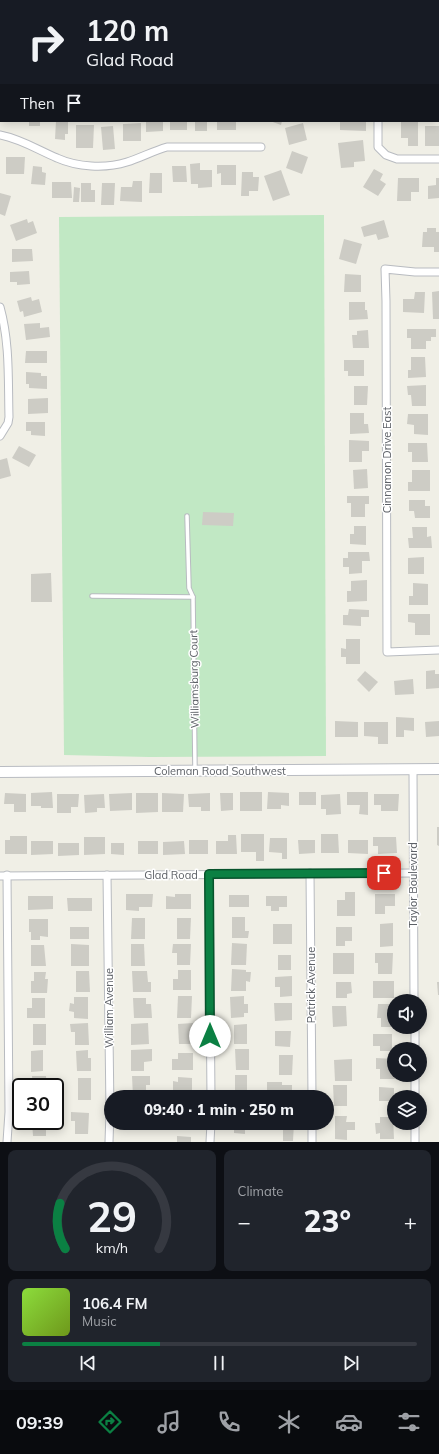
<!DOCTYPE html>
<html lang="en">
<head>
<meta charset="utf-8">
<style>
	:root { --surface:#171b24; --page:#20242c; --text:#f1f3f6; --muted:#9ea1a6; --line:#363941; --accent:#0b8043 }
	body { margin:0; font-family:Mulish,sans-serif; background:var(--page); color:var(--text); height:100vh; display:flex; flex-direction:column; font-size:15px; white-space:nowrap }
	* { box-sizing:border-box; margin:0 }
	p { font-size:13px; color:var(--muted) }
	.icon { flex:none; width:22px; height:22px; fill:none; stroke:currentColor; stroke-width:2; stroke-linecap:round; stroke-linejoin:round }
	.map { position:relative; height:1142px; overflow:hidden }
	.panel { display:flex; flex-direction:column; gap:8px; padding:8px; background:#0d0f14; flex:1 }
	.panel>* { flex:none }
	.banner { position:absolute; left:0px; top:0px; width:439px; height:122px; box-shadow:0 2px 10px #0003; background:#171b24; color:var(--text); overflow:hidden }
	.tools { position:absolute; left:387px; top:994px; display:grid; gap:8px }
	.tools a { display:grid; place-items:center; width:40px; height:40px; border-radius:50%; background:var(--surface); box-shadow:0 2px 10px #0003; font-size:20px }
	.speed { position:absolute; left:12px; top:1078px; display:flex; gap:8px; font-size:20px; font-weight:700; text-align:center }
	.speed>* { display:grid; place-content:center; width:52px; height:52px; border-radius:50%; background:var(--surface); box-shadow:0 2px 10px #0003; line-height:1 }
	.speed .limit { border:2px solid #111; border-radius:6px; background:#fff; color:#111 }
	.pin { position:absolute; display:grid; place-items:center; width:34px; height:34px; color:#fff; margin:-17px; border-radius:8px; box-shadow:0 2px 6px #0006 }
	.me { position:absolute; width:44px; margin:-22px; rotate:0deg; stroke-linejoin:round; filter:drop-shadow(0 0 3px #0008) }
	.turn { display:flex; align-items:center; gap:14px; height:84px; padding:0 20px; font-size:18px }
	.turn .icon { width:52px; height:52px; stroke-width:2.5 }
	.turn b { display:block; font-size:28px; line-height:34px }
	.then { display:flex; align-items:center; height:38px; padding:0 20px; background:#0003; gap:8px; font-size:15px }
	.big { font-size:30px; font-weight:800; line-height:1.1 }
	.panel .tile { flex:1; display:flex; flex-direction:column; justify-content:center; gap:6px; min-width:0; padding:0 14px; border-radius:8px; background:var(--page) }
	.panel .dial { align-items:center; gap:0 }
	.dial svg { height:104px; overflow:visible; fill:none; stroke:var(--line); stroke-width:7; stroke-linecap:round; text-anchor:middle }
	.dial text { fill:var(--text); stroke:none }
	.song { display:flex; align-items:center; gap:12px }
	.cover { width:48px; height:48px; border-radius:6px; background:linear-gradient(135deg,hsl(90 70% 55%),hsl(80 70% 35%)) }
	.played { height:4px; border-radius:2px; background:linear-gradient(90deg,var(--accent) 35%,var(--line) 35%) }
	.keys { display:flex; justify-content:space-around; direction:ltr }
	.heat { display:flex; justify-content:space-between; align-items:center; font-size:22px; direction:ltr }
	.panel .tiles { flex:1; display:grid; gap:8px; grid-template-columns:1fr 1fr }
	.tile:last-child { grid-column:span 2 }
	.trip { position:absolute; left:104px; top:1090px; width:230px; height:40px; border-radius:20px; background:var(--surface); box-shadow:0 2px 10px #0003; font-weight:800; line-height:40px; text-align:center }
	.menu { display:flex; height:64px; justify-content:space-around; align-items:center; background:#090b0e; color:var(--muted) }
	.menu .icon { width:28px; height:28px }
	.menu .selected { color:var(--accent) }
	.menu b { font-size:18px; color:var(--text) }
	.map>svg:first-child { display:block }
	.green { fill:#c1e8c4 }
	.building { fill:#cdccc5 }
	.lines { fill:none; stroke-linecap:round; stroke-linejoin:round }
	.lane-casing { stroke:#b8bbc0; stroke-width:5.5 }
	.street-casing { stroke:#b8bbc0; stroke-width:9 }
	.secondary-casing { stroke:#b9bcc2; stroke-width:12 }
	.lane { stroke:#fff; stroke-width:3.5 }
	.street { stroke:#fff; stroke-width:7 }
	.secondary { stroke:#fff; stroke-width:10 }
	.route-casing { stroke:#07532c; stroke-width:10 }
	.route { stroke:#0b8043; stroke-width:7 }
	.labels { text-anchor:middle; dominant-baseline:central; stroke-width:3; stroke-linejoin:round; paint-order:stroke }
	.street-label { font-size:11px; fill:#5d6167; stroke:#fff }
</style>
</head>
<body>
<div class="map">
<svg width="439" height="1142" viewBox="0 0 439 1142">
	<rect width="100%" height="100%" fill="#f0efe6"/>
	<polygon class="green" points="324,215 326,756 149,757 64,755 59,217"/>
	<g class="building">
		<rect x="29" y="121" width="11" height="5"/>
		<polygon points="56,121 68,121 68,134 65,134 65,140 55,139"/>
		<polygon points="146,121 163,121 163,131 146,132"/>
		<rect x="170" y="121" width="17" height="9"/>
		<rect x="195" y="121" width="12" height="10"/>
		<rect x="217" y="121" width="19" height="9"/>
		<polygon points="270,121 282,121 281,125"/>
		<polygon points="340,121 366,122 366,131 340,130"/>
		<polygon points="401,122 418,122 418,146 408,146 408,138 401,138"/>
		<polygon points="141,123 141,141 123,141 123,124"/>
		<polygon points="303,123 307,140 289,145 285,128"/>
		<polygon points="76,125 94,125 93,148 76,148"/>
		<polygon points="113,126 115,149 103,150 101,127"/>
		<rect x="425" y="126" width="14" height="20"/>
		<polygon points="363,140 365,161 354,162 354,167 341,168 338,143"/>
		<polygon points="292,151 308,157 302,174 286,168"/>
		<polygon points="6,157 25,157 24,174 6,174"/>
		<polygon points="200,163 200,170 212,170 212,187 198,188 198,184 191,184 190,164"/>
		<polygon points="217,165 236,165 236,185 221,185 221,173 217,174"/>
		<polygon points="33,166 42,167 42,172 46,173 45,185 31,184"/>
		<polygon points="172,166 186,166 187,182 173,182"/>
		<polygon points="374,169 383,174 380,180 386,184 378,196 363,187"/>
		<polygon points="281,170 290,195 273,201 264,176"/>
		<polygon points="242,172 253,172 253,177 259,177 258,191 249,191 249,196 241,196"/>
		<polygon points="150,173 162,173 162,193 149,193"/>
		<polygon points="398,178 419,178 419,192 411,192 411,201 397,201"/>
		<polygon points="436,178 439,178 439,198 428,199 428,186 436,185"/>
		<polygon points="133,181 142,181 142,202 120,201 121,187 132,187"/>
		<polygon points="52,182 71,182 72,198 52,198"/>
		<polygon points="81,183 91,183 91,190 95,190 95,202 81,202"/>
		<polygon points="102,183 115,183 114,205 101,205"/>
		<polygon points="74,187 80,188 79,202 73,202"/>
		<polygon points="0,193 11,196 5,216 0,214"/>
		<polygon points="27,219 28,223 33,221 37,233 16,241 10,225"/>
		<polygon points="384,220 389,237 378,240 376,234 364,237 361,227"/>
		<polygon points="427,228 436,228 436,232 439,232 439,252 434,252 434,247 422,247 423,232 427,232"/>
		<polygon points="344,239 362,244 356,264 339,259"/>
		<polygon points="12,249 32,249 33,261 12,262"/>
		<polygon points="29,271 30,284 17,285 17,282 10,282 10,272"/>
		<polygon points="345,274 361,275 361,292 344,292"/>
		<polygon points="439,291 439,319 433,319 432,292"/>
		<polygon points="415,292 425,292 424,313 403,312 403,299 414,299"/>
		<polygon points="31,297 32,301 39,299 42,312 24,317 23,311 20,312 17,301"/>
		<polygon points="349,302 365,302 365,310 367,310 368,319 349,320"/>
		<polygon points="40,323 40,328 49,327 50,337 26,340 24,324"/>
		<polygon points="407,329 436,329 436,337 431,337 431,341 426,341 426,349 411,349 411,338 407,338"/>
		<polygon points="368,330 369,348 353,348 352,335 357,335 357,331"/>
		<polygon points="26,351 47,351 47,363 25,363"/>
		<polygon points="411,357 425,357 426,377 408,378 408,370 411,370"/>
		<polygon points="344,360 364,360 364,376 348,376 348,371 344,371"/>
		<polygon points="26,372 41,373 41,376 47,376 47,389 29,388 29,384 26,384"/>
		<polygon points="426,385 426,406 412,406 411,395 408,395 407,386"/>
		<polygon points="354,386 368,386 367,405 354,405"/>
		<polygon points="48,398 48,413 28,414 28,399"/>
		<polygon points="350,413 364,413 364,424 368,424 369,433 350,434"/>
		<polygon points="408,414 428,414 428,435 414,434 414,425 407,424"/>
		<polygon points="26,422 45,422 45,436 31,435 31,431 26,431"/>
		<polygon points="349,440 369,441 369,451 362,451 362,462 349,462"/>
		<polygon points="408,443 427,443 428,462 412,462 412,452 408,452"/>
		<polygon points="19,446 36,455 29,467 12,458"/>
		<polygon points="7,458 11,476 0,479 0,460"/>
		<polygon points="367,469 368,488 354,489 353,470"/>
		<polygon points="412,470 430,470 430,491 408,491 408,482 412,482"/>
		<polygon points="347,496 369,496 369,504 365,504 365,517 351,517 351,503 347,503"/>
		<polygon points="409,500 425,500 425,506 430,506 430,518 415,518 414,511 409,511"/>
		<polygon points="203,512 234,513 233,526 202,525"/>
		<polygon points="354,526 366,526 366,545 350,544 350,534 354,534"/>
		<polygon points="412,527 427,527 427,537 431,536 432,548 409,548 408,538 413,538"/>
		<polygon points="348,552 369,552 370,561 362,561 362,573 349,574 349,567 343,567 343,558 348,558"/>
		<polygon points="424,557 424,574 408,574 408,558"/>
		<polygon points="51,573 52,602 31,602 31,574"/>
		<polygon points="367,580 367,601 347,602 347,591 351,591 351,581"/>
		<polygon points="413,583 428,584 428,605 409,605 409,596 413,596"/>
		<polygon points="349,609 369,610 369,617 361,617 361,626 343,625 343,615 348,615"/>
		<polygon points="408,614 430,614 430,635 415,635 415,623 408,622"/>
		<polygon points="346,639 360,639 360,664 346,664 346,657 341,657 341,648 346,649"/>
		<polygon points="435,670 435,674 439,674 439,688 426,689 426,671"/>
		<polygon points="365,671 378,682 369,692 357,680"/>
		<polygon points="413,679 414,694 395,695 394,681"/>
		<polygon points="396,717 414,718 414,731 404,730 404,737 396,737"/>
		<polygon points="335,721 358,722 358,737 335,737"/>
		<polygon points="439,721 439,736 426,737 425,722"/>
		<polygon points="364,722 388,722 388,744 378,744 378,737 364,736"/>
		<polygon points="52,792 53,808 41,808 41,806 31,806 31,793"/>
		<rect x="240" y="792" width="22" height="19"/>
		<polygon points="268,792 289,793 289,806 281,805 281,809 267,809"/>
		<rect x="299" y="792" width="17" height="13"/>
		<polygon points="347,792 368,792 368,815 359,814 360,805 347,805"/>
		<polygon points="5,793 26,794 26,812 14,812 14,804 4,804"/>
		<polygon points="132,793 132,810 110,811 109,794"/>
		<polygon points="136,793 158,793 158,812 136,813"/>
		<polygon points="162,793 184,794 183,812 162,812"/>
		<polygon points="210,793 210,811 201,811 201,807 189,807 188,794"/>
		<polygon points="220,793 233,793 233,810 221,811"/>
		<polygon points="57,794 79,794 78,807 71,807 71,813 57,813"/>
		<polygon points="104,794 105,808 97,808 97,812 85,813 84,795"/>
		<polygon points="340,794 341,814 326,815 326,809 321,809 321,795"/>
		<polygon points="374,794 399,794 398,811 381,811 381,805 374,805"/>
		<polygon points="437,827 439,827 439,846 437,845"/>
		<polygon points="241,834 264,834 264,861 256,861 256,852 241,852"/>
		<polygon points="321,834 338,834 339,853 321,853"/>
		<polygon points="228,835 236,835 237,854 216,854 216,841 228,841"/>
		<polygon points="10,836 27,836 27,854 5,854 5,840 10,840"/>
		<polygon points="84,837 105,837 105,854 84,855"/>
		<polygon points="373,837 396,837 397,853 378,854 378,846 373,846"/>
		<polygon points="270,838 287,838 287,859 282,859 282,853 269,852"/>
		<rect x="189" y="840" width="19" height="14"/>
		<polygon points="298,840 315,840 315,853 299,854"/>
		<polygon points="348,840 368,840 368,854 348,853"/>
		<polygon points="31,841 53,841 53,854 31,855"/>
		<rect x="138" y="841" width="20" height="13"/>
		<polygon points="184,841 185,854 163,855 163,842"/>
		<polygon points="58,843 79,843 79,855 58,856"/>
		<polygon points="111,843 124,843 124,855 111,854"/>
		<polygon points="345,892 355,892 355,916 337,916 337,900 345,900"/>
		<polygon points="126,894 153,894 152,907 139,907 139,911 126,910"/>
		<polygon points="175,894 191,894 191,909 166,909 166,896 175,897"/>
		<polygon points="375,894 395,894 395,906 385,906 385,914 375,914"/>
		<rect x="229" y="895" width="20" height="12"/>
		<polygon points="28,896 53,896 53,909 28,910"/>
		<polygon points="266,896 287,896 287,907 279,907 279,911 271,911 271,906 266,906"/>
		<polygon points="67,898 92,898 92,911 68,911"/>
		<polygon points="232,917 245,917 245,931 249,931 248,938 232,938"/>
		<polygon points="132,918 145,918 145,939 131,939"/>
		<polygon points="177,918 191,918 190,939 177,939"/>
		<polygon points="29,919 48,919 48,937 40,936 40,940 31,940 31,932 29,932"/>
		<polygon points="393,923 393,946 380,947 380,924"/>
		<rect x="273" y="924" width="19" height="20"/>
		<rect x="70" y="927" width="19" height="12"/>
		<polygon points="336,927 352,927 352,941 345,941 345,946 336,946"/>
		<polygon points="232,943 247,944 246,965 231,965"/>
		<polygon points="71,944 89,945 89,966 71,966"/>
		<polygon points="131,944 144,944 145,966 131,966"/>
		<polygon points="173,944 191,944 190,965 177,965 177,953 172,953"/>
		<polygon points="31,945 44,945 46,966 31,966"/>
		<rect x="333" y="953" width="21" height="21"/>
		<polygon points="375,953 393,953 392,974 378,974 378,963 375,963"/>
		<rect x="278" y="955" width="13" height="15"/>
		<polygon points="232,969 246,970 246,972 251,972 250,982 246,981 246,991 231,991"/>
		<polygon points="178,970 191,970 191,990 173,990 173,979 178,979"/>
		<polygon points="76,971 89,971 90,992 76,992"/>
		<polygon points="132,971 147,971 148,982 151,982 151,992 133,992"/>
		<polygon points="34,972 46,972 45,979 48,979 47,993 31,993 31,981 34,981"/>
		<polygon points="292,976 292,996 280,997 280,987 275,987 275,977"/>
		<rect x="373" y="981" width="21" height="17"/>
		<polygon points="336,982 351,982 352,993 347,994 347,998 336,998"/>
		<polygon points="437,982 439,982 439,995 438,995"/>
		<polygon points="178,996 192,996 191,1018 177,1018"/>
		<polygon points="244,996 244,1004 248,1004 248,1013 244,1013 244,1017 231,1018 230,997"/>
		<polygon points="74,997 88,997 88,1019 74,1018 74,1012 69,1011 70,1003 74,1004"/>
		<polygon points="32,998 45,998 45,1018 27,1018 27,1008 32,1008"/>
		<polygon points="133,998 146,998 146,1004 151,1004 152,1018 134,1018"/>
		<polygon points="274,1003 292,1003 292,1020 275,1021"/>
		<polygon points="378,1004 394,1004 394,1027 381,1027 381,1018 377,1018"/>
		<polygon points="332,1006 346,1006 347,1026 333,1027"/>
		<polygon points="88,1023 89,1045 75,1045 75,1032 71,1032 70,1024"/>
		<polygon points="148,1023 149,1044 131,1045 131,1024"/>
		<polygon points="193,1023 193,1044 179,1044 178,1024"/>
		<rect x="33" y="1024" width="13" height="21"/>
		<polygon points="247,1024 247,1044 234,1044 234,1025"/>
		<polygon points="275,1031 291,1031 290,1047 275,1046"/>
		<polygon points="373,1034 392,1034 392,1051 380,1051 380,1046 373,1046"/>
		<polygon points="152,1049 152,1061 144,1062 144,1071 131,1071 131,1050"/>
		<polygon points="235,1049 249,1049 249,1070 236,1070"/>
		<polygon points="43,1050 43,1071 31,1072 31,1051"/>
		<polygon points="88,1050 88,1058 91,1058 91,1071 77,1071 76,1051"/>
		<polygon points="178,1053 193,1053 193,1070 172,1070 172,1059 178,1059"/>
		<polygon points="279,1055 293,1055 292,1075 279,1075"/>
		<polygon points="376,1058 394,1059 395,1079 380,1079 380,1069 376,1069"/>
		<polygon points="352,1059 352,1081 335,1081 334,1060"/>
		<rect x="235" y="1075" width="12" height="22"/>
		<polygon points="32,1076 46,1076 47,1087 33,1087"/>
		<polygon points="132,1076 150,1076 150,1085 146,1085 146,1097 133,1097"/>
		<polygon points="178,1077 192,1078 192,1097 178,1096 178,1090 173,1090 173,1081 178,1082"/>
		<rect x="78" y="1078" width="13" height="22"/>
		<polygon points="267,1082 282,1082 282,1085 292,1085 292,1097 267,1097"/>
		<polygon points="333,1085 347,1085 347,1106 334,1106"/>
		<polygon points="379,1087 394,1088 394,1101 379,1101"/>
		<polygon points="71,1112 89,1113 88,1134 75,1134 75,1121 71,1121"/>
		<polygon points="335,1116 347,1116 346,1122 355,1122 355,1130 347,1130 347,1140 335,1139"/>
		<polygon points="380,1117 393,1117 394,1139 380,1139 380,1133 376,1134 375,1123 380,1123"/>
		<polygon points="32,1121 50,1121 50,1129 46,1129 46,1136 33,1136"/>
		<polygon points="234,1123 245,1123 245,1134 234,1133"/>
		<polygon points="275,1123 294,1123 293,1141 283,1141 283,1130 275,1130"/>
		<polygon points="177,1136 191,1137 191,1142 177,1142"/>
	</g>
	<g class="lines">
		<g class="lane-casing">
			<g id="lane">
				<polyline points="187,516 189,588 193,597 195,770"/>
				<polyline points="92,596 193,597"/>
			</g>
		</g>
		<g class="street-casing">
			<g id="street">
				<polyline points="272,1 272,0"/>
				<polyline points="377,1 377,0"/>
				<polyline points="0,24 1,24"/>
				<polyline points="438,53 439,53"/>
				<polyline points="378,121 378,147 386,155 397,159 439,159"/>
				<path d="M0 135C21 139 38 150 57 158 77 167 105 169 127 162 140 158 153 151 167 147H261"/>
				<polyline points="439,272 415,272 385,269 386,301 387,652 439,650"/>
				<path d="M0 307C10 343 8 380 9 417L8 423 0 436"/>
				<polyline points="413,769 414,1001"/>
				<polyline points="310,873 312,1097"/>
				<polyline points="209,874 211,1097"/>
				<polyline points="7,875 9,1112 7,1142"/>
				<polyline points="107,875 110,1112 109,1142"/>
				<polyline points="0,876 413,873"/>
				<polyline points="415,1027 415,1049"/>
				<polyline points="415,1075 415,1097"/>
				<polyline points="210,1142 211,1123"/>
				<polyline points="312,1142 312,1123"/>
				<polyline points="415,1142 415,1123"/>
			</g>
		</g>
		<g class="secondary-casing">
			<polyline id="secondary" points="0,772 439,769"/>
		</g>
		<use href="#lane" class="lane"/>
		<use href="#street" class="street"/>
		<use href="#secondary" class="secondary"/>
	</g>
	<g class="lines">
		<g class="route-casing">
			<polyline id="route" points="210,1036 209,874 384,873"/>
		</g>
		<use href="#route" class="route"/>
	</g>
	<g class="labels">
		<g class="street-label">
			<text transform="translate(387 460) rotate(-90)">Cinnamon Drive East</text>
			<text transform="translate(194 679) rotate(-91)">Williamsburg Court</text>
			<text x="220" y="771">Coleman Road Southwest</text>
			<text x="171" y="875">Glad Road</text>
			<text transform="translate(413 885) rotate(-90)">Taylor Boulevard</text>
			<text transform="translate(311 985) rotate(-90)">Patrick Avenue</text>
			<text transform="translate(109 1008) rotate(-90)">William Avenue</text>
		</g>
	</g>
</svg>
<div class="tools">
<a><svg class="icon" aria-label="sound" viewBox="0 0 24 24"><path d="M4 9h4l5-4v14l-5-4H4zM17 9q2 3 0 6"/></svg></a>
<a><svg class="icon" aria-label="search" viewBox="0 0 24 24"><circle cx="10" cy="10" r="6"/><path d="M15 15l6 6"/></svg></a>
<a><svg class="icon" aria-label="layers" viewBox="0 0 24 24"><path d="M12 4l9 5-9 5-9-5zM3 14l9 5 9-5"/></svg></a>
</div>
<div class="speed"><div class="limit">30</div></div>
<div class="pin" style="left:384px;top:873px;background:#d93025"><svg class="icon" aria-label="arrive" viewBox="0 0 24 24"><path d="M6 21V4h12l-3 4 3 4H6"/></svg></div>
<svg class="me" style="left:210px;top:1036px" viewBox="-20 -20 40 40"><circle r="19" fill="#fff"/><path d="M0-13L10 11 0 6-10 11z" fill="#0b8043"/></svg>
<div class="trip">09:40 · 1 min · 250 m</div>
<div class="banner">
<div class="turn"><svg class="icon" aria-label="right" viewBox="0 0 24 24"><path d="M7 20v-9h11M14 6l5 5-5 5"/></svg><div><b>120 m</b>Glad Road</div></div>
<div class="then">Then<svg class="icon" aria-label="arrive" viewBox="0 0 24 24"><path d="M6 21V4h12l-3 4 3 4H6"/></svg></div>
</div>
</div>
<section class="panel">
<div class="tiles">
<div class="tile dial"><svg viewBox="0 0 100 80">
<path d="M14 69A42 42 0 1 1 86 69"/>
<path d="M14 69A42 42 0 0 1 10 34" stroke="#0b8043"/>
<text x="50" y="56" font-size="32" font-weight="700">29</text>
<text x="50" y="72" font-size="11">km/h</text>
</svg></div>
<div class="tile"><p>Climate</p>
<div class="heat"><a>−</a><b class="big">23°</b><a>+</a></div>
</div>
<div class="tile">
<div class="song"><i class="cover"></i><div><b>106.4 FM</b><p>Music</p></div></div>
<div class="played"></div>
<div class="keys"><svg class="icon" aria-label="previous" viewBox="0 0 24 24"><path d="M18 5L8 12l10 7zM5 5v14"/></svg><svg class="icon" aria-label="pause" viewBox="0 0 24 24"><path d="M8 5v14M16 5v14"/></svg><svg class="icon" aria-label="next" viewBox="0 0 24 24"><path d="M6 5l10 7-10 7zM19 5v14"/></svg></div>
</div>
</div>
</section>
<nav class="menu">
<b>09:39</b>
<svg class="icon selected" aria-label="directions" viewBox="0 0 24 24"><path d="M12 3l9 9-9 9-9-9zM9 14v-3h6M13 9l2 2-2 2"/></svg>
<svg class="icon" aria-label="music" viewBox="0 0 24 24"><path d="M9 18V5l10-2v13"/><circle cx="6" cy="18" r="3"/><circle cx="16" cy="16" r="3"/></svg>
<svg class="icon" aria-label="phone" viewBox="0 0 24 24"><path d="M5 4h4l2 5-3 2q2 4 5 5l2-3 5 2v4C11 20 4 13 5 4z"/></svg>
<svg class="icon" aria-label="climate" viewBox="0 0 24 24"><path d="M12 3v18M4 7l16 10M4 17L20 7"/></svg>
<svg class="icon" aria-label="car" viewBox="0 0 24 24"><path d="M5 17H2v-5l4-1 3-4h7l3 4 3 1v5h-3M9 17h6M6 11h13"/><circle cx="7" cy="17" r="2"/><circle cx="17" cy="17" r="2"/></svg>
<svg class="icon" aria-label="filters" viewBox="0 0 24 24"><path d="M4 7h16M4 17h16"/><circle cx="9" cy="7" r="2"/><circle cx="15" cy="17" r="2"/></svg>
</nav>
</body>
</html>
